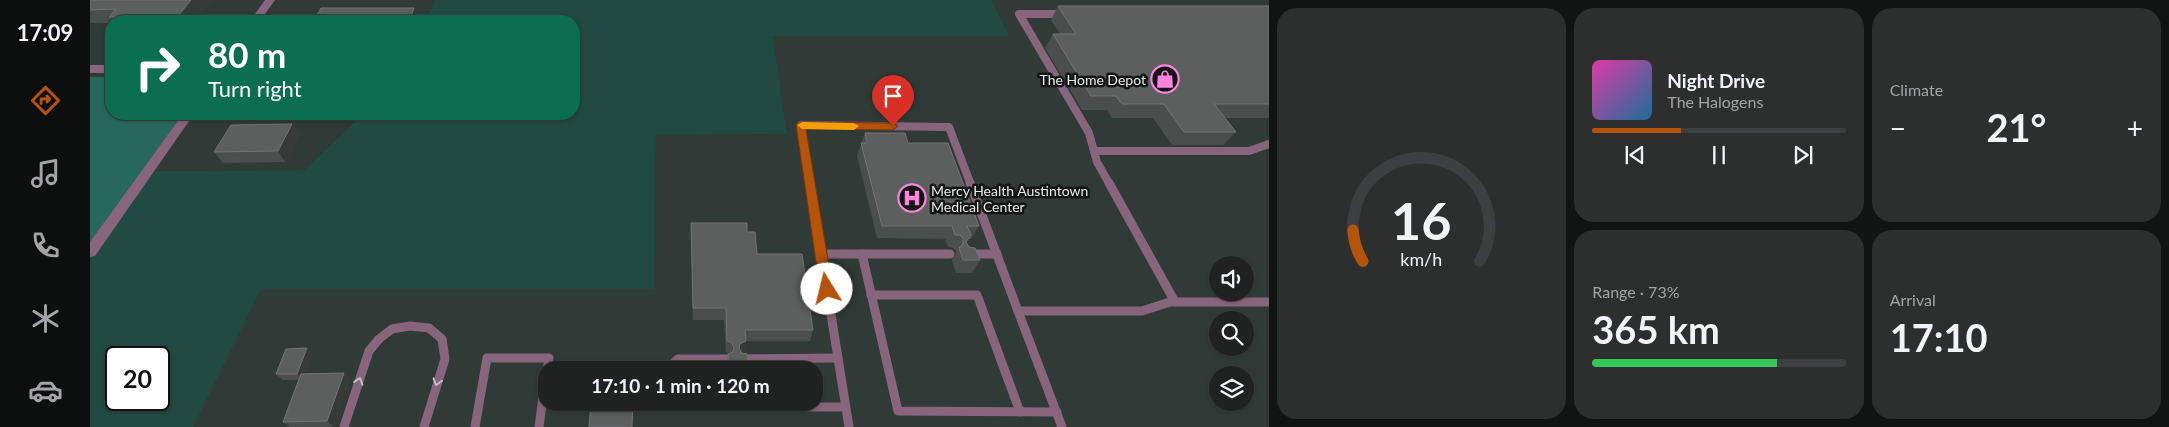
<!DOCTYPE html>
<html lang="en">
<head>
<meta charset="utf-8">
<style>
	:root { --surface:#202222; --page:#2d2f2f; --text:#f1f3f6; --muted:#a2a4a5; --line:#3d3f40; --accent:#b45309 }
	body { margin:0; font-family:Lato,sans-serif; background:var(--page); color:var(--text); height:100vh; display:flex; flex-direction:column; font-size:19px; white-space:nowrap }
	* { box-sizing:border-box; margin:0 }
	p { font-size:16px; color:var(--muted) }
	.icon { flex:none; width:28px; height:28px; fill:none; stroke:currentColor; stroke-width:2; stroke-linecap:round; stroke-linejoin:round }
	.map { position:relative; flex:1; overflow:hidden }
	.panel { display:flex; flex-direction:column; gap:8px; padding:8px; background:#121313; width:900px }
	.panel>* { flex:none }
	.guide { position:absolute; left:15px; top:15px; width:475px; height:105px; border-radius:20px; box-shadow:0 1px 4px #0004,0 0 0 1px var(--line); background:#0b6e4f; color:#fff; overflow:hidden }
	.fabs { position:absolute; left:1119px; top:256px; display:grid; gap:10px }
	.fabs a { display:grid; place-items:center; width:45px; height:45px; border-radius:50%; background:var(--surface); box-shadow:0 1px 4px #0004,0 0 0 1px var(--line); font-size:25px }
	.speed { position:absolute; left:15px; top:346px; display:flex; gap:10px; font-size:25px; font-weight:700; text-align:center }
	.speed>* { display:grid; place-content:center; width:65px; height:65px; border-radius:50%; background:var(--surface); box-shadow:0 1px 4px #0004,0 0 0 1px var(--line); line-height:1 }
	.speed .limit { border:2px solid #111; border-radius:8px; background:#fff; color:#111 }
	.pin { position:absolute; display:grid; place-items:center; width:42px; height:42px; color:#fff; margin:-51px -21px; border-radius:50% 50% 50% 0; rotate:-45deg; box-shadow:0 0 5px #0007 }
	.pin .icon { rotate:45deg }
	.me { position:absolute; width:55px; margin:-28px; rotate:351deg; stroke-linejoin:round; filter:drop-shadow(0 0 4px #0008) }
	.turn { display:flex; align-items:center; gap:18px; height:105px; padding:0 20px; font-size:22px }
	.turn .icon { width:65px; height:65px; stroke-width:2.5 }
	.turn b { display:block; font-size:35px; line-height:42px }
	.big { font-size:38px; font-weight:700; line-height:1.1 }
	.panel .tile { flex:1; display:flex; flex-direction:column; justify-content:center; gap:8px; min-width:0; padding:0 18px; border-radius:20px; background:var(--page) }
	.panel .dial { align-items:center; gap:0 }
	.dial svg { height:130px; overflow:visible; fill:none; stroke:var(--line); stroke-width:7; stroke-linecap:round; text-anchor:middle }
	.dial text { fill:var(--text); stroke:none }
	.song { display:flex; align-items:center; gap:15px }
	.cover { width:60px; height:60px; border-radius:8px; background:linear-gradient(135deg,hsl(320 70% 55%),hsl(200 70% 35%)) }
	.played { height:5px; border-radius:2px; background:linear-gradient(90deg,var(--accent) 35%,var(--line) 35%) }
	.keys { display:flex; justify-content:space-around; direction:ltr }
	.heat { display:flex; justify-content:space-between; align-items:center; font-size:28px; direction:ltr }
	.charge { height:8px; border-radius:4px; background:linear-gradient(90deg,#34c759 73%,var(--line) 0) }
	.panel .tiles { flex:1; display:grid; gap:8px; grid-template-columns:repeat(3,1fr) }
	.tile:first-child { grid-row:span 2 }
	.trip { position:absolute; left:448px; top:361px; width:285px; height:50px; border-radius:20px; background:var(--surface); box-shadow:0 1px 4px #0004,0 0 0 1px var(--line); font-weight:700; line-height:50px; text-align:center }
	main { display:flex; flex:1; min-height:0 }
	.tab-bar { display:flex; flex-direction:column; width:90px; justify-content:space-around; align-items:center; background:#0d0e0e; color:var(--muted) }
	.tab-bar .icon { width:35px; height:35px }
	.tab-bar .active { color:var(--accent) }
	.tab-bar b { font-size:22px; color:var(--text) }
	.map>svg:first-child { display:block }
	.built { fill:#303b38; fill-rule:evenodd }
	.green { fill:#214a42; fill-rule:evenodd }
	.forest { fill:#27685c }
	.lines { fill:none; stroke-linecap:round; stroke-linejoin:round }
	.service-far1 { stroke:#88647d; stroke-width:8 }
	.service { stroke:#88647d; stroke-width:9 }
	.tertiary { fill:#88647d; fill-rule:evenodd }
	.wall { fill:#4a4e4d }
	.shaded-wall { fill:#363a39 }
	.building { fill:#5b5f5e; stroke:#717574 }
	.oneway { stroke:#c6bcc4 }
	.route { fill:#b45309; stroke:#753606 }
	.slow { fill:#f59e0b }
	.labels { text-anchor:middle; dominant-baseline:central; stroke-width:5; stroke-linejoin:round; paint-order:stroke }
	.poi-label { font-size:14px; fill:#e8ebea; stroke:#141515; text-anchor:end }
</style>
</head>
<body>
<main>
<nav class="tab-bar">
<b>17:09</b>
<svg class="icon active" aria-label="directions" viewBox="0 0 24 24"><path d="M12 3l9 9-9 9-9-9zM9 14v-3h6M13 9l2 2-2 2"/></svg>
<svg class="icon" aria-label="music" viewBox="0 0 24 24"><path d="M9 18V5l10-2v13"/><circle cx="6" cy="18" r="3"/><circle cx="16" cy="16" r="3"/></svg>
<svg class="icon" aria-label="phone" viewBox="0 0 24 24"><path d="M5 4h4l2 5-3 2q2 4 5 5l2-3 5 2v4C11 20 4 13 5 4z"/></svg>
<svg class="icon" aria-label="climate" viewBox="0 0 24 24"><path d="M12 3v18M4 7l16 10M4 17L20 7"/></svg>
<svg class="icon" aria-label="car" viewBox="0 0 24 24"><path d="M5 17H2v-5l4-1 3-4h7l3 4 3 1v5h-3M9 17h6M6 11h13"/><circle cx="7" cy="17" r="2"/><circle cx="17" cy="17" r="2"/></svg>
</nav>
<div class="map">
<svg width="1179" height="427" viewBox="0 0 1179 427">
	<rect width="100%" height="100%" fill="#2a2e2d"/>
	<g class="built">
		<polygon points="0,0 345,0 336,21 21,21 21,77 0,77"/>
		<path d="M901 0H1179V427H0V289H563L566 135 697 134 683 36H920ZM1128 265H1155V292H1128ZM1128 320H1155V348H1128ZM26 358H69V400H26ZM456 370H724V402H456ZM1128 375H1155V402H1128Z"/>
		<polygon points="99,114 273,114 214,170 58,171"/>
	</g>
	<path class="green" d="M345 0H901L920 36H683L697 134 566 135 564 289H171L103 427H0V252L58 171 214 170 273 114H484V21H336ZM26 358H69V400H26Z"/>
	<polygon class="forest" points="0,77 21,77 21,114 99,114 0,252"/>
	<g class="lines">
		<g class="service-far1">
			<polyline points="976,14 929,14 999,133 1007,162 1020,185"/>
			<polyline points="0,69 21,69"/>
			<polyline points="1004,151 1159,151 1179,144"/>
			<polyline points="720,185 711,125 859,127 881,185"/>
		</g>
		<g class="service">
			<polyline points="720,183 759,427"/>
			<polyline points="880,183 928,311"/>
			<polyline points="1019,183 1085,302"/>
			<polyline points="731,254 860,254"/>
			<polyline points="772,254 808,411 967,412"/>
			<polyline points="877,254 907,254"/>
			<polyline points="781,295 887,295 930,412"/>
			<polyline points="654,359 748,358"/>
			<polyline points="576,370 588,359 636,359"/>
			<polyline points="582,402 588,407 755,407"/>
			<polyline points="254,427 279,351 289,339 302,329 320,326 339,328 352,339 355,359 334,427"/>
			<polyline points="385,427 397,358 459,358 457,370"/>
			<polyline points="449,427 456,374"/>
			<polyline points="972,427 928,311 1052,311 1080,302 1179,302"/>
		</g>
		<g class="tertiary">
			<polygon points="175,0 185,0 170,21 160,21"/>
			<polygon points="93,114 104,114 5,256 0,257 0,242"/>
		</g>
	</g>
	<g class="wall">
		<polygon points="0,0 121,0 104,21 21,21 21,23 0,23"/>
		<polygon points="968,6 1179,6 1179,118 1134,118 1146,132 1133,145 1082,145 1063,118 1022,118 1017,110 992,110 955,48 963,34 970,34 961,20"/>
		<polygon points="202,124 209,135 195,162 133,163 124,152"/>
		<polygon points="775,133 818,143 889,226 881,239 878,239 876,242 890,260 882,273 866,273 862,260 866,253 866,251 863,248 858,247 855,239 787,238 767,156"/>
		<polygon points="601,223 657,232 667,254 723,330 720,341 656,341 654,352 652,353 658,368 657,370 637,370 638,354 640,354 636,352 634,320 603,320"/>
		<polygon points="223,355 216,373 260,379 244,427 200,427 193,422 209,380 193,380 186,374"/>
	</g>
	<g class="shaded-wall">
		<polygon points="101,0 121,0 104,21 90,21 87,17"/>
		<polygon points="324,8 329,20 329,21 319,21"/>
		<polygon points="202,124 209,135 195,162 188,151"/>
		<polygon points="656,341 654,352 649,355 648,360 650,344"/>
		<polygon points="217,348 223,355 214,380 207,374"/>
		<polygon points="254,373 260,379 244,427 237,421"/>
		<polygon points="543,402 544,402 543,427 542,427"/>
	</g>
	<g class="building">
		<polygon points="0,0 101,0 87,17 19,17 26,9 0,10"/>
		<polygon points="968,6 1179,6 1179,104 1124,104 1146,132 1094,132 1074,104 1032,104 1026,96 1001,96 963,34 986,34"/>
		<polygon points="231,8 324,8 319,21 224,21"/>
		<polygon points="202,124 188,151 124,152 141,125"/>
		<polygon points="775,133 815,133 818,143 858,143 889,226 877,226 881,235 876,242 879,247 885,248 890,260 873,260 869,248 873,244 873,238 870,235 865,235 862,226 792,226 771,143 777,143"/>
		<polygon points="601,223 657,223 657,232 665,232 667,254 712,254 723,330 655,330 656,341 650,344 649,348 652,353 657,354 658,368 639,368 638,354 643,352 644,347 641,342 637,341 636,308 603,308"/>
		<polygon points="217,348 207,374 186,374 196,349"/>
		<polygon points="505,362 544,362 544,370 504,370"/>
		<polygon points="254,373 237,421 193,422 211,374"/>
		<polygon points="501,402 543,402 542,427 499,427"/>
	</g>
	<defs><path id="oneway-chevron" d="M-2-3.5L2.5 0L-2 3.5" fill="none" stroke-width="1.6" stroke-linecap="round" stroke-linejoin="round" transform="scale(1.25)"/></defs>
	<g class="oneway">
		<use href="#oneway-chevron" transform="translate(269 381) rotate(-72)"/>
		<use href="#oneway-chevron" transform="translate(347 382) rotate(107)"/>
	</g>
	<polygon class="route" points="711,122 803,123 808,126 803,130 716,129 743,289 741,292 737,294 732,292 730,289 706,125"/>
	<polygon class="slow" points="712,122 764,123 769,126 764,130 712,129 707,125"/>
	<defs>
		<g id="shop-ring" transform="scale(1.4375)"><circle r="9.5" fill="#141515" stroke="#fe85df" stroke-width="1.5"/><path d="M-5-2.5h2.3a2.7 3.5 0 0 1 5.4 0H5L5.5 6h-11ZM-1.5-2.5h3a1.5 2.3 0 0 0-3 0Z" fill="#fe85df"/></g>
		<g id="hospital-ring" transform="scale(1.4375)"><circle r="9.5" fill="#141515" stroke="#fe85df" stroke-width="1.5"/><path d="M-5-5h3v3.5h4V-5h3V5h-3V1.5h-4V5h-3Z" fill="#fe85df"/></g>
	</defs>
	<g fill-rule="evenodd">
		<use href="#shop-ring" x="1075" y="79"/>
		<use href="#hospital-ring" x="822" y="198"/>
	</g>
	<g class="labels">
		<g class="poi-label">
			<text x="1056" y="79">The Home Depot</text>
			<text x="841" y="190" text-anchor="start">Mercy Health Austintown<tspan x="841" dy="16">Medical Center</tspan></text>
		</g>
	</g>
</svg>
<div class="fabs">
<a><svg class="icon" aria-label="sound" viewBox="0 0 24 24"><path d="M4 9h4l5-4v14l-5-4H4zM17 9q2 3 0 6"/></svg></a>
<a><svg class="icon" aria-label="search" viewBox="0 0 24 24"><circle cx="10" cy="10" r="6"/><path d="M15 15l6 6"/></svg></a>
<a><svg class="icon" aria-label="layers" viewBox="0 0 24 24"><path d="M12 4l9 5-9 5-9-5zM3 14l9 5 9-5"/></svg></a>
</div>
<div class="speed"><div class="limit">20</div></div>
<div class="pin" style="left:803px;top:126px;background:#d93025"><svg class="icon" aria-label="arrive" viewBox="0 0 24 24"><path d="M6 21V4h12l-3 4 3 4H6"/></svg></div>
<svg class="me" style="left:737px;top:289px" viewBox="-20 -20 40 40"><circle r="19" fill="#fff"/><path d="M0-13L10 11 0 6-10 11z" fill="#b45309"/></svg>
<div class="trip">17:10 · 1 min · 120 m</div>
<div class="guide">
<div class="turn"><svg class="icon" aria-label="right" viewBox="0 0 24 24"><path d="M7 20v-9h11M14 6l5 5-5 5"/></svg><div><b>80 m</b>Turn right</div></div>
</div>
</div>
<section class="panel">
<div class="tiles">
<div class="tile dial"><svg viewBox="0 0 100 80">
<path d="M14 69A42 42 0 1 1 86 69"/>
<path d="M14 69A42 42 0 0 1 8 50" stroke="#b45309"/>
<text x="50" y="56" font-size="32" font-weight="700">16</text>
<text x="50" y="72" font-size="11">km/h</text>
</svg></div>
<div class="tile">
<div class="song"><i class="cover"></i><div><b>Night Drive</b><p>The Halogens</p></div></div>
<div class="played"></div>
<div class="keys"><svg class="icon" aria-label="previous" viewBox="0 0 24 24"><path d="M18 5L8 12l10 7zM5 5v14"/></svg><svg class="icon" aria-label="pause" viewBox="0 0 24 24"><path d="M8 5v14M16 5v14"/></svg><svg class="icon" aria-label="next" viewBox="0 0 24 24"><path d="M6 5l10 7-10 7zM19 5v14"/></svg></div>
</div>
<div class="tile"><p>Climate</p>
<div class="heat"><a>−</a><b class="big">21°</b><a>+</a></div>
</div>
<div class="tile"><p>Range · 73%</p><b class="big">365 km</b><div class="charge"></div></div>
<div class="tile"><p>Arrival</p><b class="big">17:10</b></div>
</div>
</section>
</main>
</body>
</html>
